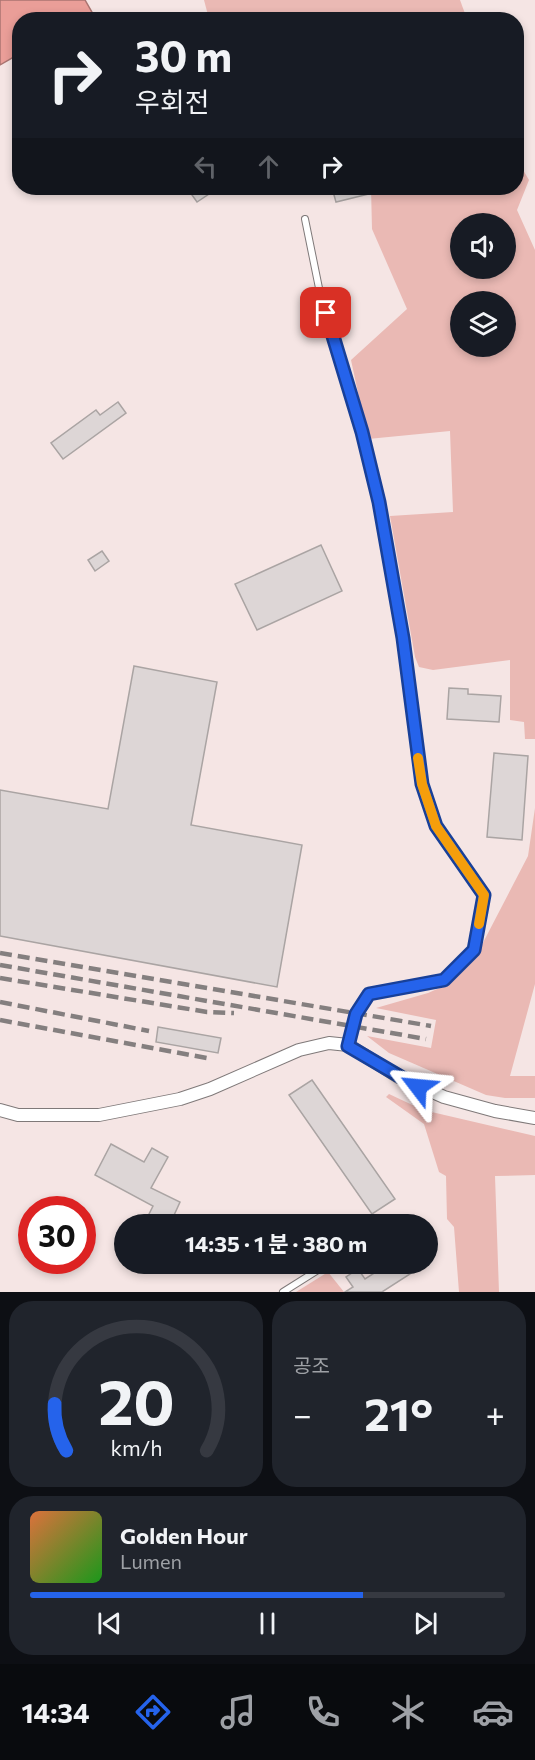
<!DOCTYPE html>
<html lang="ko">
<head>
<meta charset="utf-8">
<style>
	:root { --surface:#171b24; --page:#20242c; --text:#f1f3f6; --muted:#9ea1a6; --line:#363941; --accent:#2563eb }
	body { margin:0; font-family:Commissioner,"Noto Sans KR",sans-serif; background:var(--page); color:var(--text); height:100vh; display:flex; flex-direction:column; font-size:22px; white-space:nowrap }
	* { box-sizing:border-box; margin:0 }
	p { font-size:20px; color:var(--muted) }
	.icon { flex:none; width:33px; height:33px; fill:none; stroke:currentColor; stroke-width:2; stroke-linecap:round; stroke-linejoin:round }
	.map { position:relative; height:1292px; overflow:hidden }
	.panel { display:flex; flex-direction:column; gap:9px; padding:9px; background:#0d0f14; flex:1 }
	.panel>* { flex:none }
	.banner { position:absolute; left:12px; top:12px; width:512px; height:183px; border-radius:24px; box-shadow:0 3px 9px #0003; background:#171b24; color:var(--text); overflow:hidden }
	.tools { position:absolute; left:450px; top:213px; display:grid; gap:12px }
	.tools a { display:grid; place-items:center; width:66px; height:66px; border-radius:50%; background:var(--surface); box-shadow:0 3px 9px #0003; font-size:30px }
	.speed { position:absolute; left:18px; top:1196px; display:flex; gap:12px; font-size:30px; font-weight:700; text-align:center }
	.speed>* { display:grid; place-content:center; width:78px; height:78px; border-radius:50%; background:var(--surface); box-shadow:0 3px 9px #0003; line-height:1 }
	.speed .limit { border:9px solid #d22; background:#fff; color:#111 }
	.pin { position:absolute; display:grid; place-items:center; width:51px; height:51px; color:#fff; margin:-26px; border-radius:12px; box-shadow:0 3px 9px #0006 }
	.me { position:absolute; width:66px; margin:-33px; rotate:299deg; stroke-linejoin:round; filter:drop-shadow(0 0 4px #0008) }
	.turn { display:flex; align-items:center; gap:21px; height:126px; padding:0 24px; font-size:27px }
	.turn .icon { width:78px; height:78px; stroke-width:2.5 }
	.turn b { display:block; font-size:42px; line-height:51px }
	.lanes { display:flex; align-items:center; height:57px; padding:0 24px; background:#0003; justify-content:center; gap:30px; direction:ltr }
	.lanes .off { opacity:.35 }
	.big { font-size:45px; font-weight:700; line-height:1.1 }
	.panel .card { flex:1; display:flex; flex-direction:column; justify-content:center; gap:9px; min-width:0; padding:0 21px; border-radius:24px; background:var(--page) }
	.panel .dial { align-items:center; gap:0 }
	.dial svg { height:156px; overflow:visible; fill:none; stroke:var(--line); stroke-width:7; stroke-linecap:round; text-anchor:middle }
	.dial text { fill:var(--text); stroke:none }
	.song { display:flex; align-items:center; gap:18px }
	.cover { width:72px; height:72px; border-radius:9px; background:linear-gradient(135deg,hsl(20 70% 55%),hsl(120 70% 35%)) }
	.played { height:6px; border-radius:3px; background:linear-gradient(90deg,var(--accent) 70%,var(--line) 70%) }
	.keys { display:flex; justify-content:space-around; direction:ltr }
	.heat { display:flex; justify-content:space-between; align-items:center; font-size:33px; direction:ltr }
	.panel .tiles { flex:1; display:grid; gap:9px; grid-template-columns:1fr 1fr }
	.card:last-child { grid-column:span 2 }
	.trip { position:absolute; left:114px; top:1214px; width:324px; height:60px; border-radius:30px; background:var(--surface); box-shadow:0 3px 9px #0003; font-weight:700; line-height:60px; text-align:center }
	.dock { display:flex; height:96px; justify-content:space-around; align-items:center; background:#090b0e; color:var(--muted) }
	.dock .icon { width:42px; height:42px }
	.dock .on { color:var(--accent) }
	.dock b { font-size:27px; color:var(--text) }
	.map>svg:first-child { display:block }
	.built { fill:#f5e5e4; fill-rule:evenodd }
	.green { fill:#eab9b4; fill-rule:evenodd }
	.water { fill:#ea9e98; stroke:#aa7470; stroke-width:1.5 }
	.building { fill:#ddd6d6; stroke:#aaa4a3; stroke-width:1.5 }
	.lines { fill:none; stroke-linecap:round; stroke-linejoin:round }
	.lane-casing { stroke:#7f7979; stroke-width:8 }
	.street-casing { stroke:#7f7979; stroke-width:14 }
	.lane { stroke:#fff; stroke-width:6 }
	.street { stroke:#fff; stroke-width:12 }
	.rail { stroke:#847f7f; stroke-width:4.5; stroke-dasharray:12 6; stroke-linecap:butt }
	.route-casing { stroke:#184099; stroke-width:15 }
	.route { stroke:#2563eb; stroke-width:10 }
	.slow { stroke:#f59e0b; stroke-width:10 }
</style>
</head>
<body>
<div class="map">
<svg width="535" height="1292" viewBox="0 0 535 1292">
	<rect width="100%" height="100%" fill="#faf3f2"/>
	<path class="built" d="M0 0H535V1292H0ZM20 20H516V188H20ZM460 224H506V268H460ZM460 302H506V346H460ZM32 1209H82V1260H32ZM124 1224H428V1263H124Z"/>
	<g class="green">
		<polygon points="204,0 460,0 467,19 209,19"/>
		<path d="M516 158 529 180 517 210 535 250V739H525L524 722 510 720V660L433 670 419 667 415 657 390 516 453 512 450 431 368 439 351 360 407 309 372 229 371 188H516ZM460 224H506V268H460ZM460 302H506V346H460Z"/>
		<polygon points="535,808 535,984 510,1076 535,1076 535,1098 505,1098 486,1095 389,1053 367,1036 431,1048 436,1020 376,1008 428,993 451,983 474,960 528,856"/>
		<polygon points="389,1094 423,1110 535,1136 535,1175 495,1176 499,1292 459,1292 454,1227 447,1219 446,1176 439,1172 424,1124 386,1097"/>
		<polygon points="328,1272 344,1292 296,1292"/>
	</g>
	<polygon class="water" points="0,0 85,0 93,14 83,19 20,20 19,54 0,65"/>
	<g class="building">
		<polygon points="187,188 218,188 197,202"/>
		<polygon points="332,188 376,188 377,192 336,202"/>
		<polygon points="118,402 126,413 63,459 51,443 96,410 100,415"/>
		<polygon points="321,545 342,591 257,630 235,584"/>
		<polygon points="102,551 109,561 95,571 88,560"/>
		<polygon points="134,666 217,682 191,825 302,845 277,987 0,936 0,790 108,809"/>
		<polygon points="449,688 468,689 468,694 501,696 499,722 447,719"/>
		<polygon points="494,753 528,756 522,840 487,837"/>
		<polygon points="158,1027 221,1038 218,1053 156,1042"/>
		<polygon points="312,1080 395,1199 372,1214 289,1095"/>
		<polygon points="111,1144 144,1162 152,1148 168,1157 151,1188 180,1202 170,1224 144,1224 153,1206 95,1175"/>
		<polygon points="390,1263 427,1263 382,1292 345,1292 353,1287 346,1277 358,1269 365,1279"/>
	</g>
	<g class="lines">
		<g class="lane-casing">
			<g id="lane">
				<polyline points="305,219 320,293 361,432 379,502 403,638 422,784 436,826 484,895 474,950 444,980 369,994 356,1014 348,1045"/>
				<polyline points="283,1292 329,1263"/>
			</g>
		</g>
		<g class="street-casing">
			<polyline id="street" points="0,1110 18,1115 99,1115 180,1099 210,1089 299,1050 329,1043 348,1045 399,1077 444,1097 495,1111 535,1118"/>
		</g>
		<use href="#lane" class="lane"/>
		<use href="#street" class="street"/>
		<g class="rail">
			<polyline points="0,953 431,1026"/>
			<polyline points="0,965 426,1039"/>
			<polyline points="0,978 207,1012 234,1013"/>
			<polyline points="0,1002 149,1031"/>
			<polyline points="0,1020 212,1059"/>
		</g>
	</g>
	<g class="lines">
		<g class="route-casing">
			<polyline id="route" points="326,313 362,432 379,502 403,638 422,784 436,826 484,895 474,950 444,980 369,994 356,1014 348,1046 418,1087"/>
		</g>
		<use href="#route" class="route"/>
		<polyline class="slow" points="418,758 422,784 436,826 484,895 479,924"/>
	</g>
</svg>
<div class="tools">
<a><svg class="icon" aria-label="sound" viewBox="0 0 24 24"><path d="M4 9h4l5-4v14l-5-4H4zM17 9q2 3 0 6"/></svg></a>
<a><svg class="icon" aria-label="layers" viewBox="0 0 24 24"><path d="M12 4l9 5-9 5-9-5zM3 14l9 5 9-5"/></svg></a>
</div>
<div class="speed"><div class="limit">30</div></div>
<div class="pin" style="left:326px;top:313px;background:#d93025"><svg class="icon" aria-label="arrive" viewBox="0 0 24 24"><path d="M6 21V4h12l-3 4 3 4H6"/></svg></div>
<svg class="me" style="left:418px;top:1087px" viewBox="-20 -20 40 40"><path d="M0-17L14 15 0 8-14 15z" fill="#2563eb" stroke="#fff" stroke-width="4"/></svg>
<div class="trip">14:35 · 1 분 · 380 m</div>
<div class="banner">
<div class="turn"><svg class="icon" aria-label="right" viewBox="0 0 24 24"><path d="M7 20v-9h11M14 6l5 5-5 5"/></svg><div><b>30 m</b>우회전</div></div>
<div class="lanes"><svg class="icon off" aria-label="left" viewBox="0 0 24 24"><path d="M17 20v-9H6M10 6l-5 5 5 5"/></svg><svg class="icon off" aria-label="ahead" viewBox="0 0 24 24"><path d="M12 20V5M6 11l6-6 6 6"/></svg><svg class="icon" aria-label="right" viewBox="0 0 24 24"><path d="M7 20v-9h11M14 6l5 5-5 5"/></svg></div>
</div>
</div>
<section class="panel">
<div class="tiles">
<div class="card dial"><svg viewBox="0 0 100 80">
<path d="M14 69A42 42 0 1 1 86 69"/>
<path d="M14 69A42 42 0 0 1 8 45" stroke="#2563eb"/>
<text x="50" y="56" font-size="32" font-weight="700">20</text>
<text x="50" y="72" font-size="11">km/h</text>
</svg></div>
<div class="card"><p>공조</p>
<div class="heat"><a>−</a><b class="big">21°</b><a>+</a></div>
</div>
<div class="card">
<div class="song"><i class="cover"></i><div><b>Golden Hour</b><p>Lumen</p></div></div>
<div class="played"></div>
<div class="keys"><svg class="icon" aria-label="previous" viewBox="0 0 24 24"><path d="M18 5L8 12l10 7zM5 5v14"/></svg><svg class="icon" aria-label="pause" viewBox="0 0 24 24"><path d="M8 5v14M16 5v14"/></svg><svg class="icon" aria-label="next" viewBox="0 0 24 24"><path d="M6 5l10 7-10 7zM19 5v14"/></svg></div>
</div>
</div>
</section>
<nav class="dock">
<b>14:34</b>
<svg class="icon on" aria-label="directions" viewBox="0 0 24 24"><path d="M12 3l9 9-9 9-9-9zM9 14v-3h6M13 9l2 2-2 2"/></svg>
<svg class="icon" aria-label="music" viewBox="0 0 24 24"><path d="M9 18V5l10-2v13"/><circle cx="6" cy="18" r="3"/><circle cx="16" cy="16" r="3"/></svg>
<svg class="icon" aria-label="phone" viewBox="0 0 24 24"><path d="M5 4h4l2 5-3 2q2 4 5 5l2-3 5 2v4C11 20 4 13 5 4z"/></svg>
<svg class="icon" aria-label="climate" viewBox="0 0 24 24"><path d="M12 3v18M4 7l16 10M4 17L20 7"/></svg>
<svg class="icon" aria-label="car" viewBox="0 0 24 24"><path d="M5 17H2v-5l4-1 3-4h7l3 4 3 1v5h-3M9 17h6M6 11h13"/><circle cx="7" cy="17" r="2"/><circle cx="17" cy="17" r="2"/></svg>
</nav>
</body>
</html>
